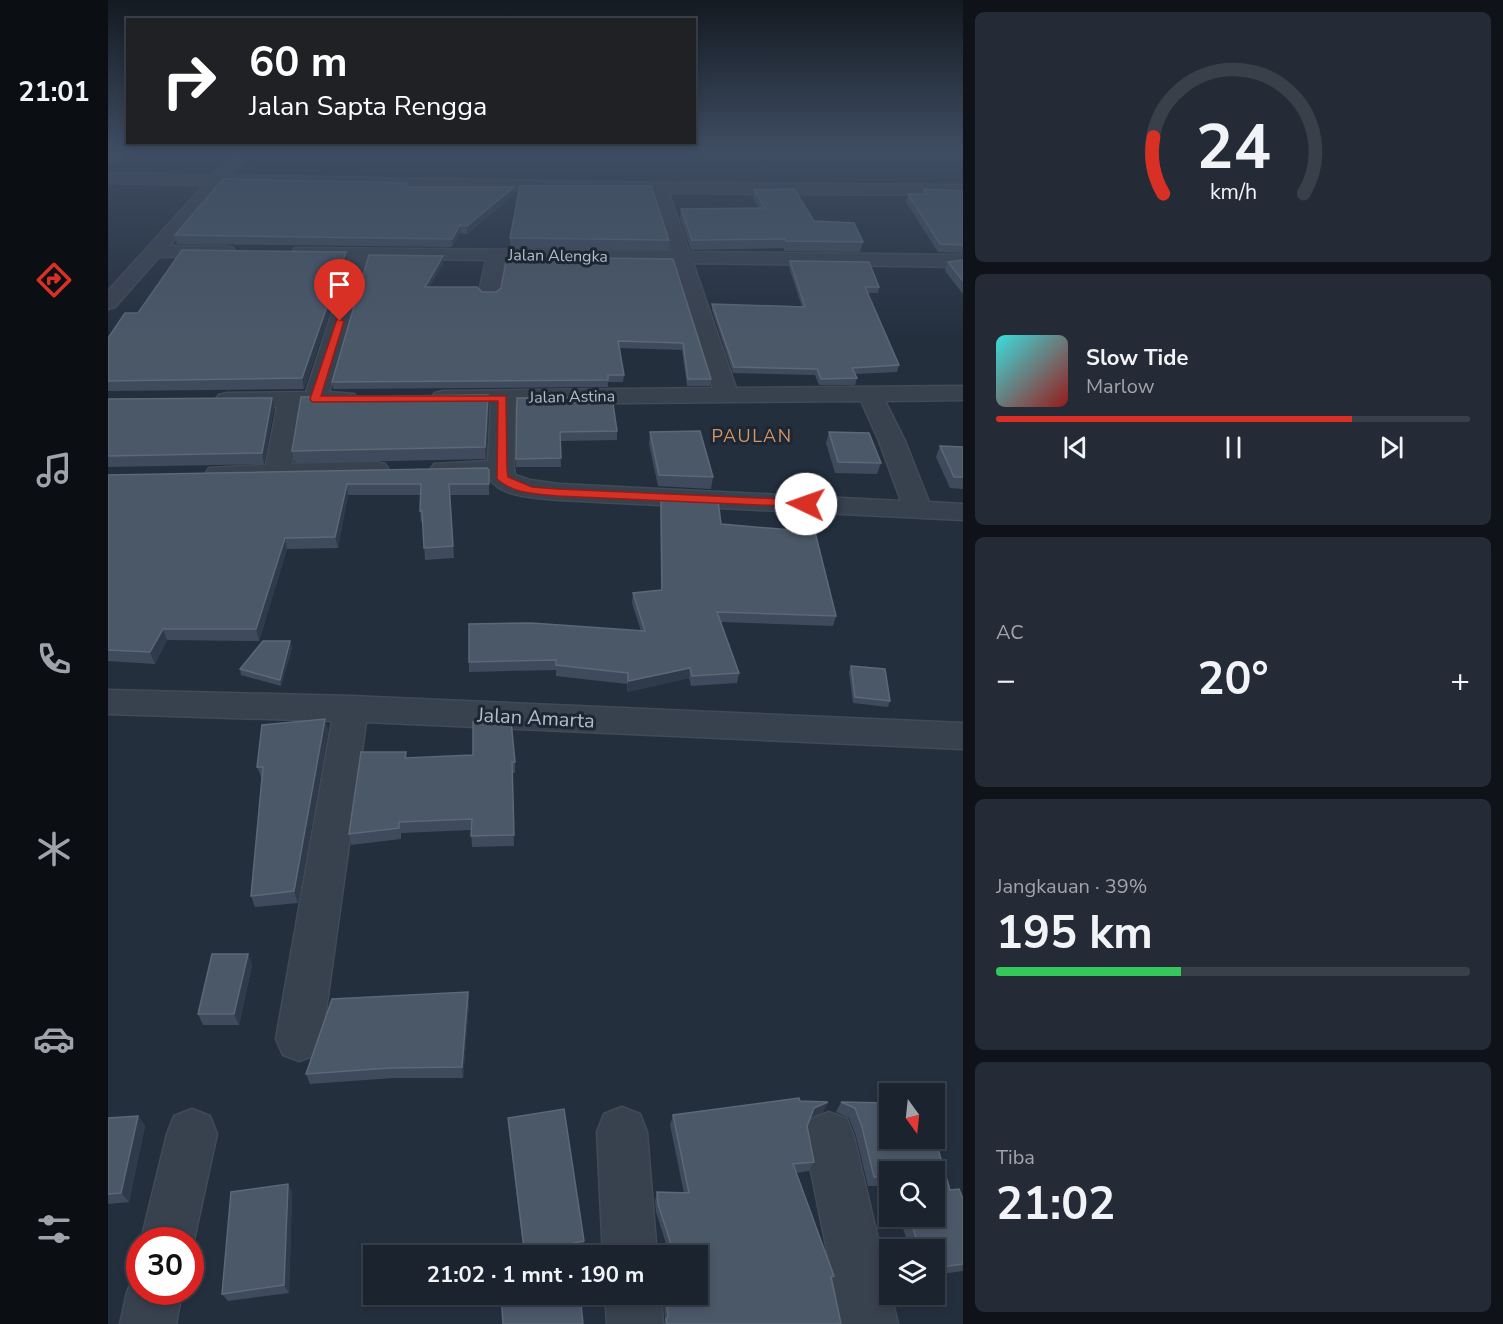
<!DOCTYPE html>
<html lang="id">
<head>
<meta charset="utf-8">
<style>
	:root { --surface:#1b232e; --page:#242b36; --text:#f1f3f6; --muted:#a0a4aa; --line:#39404a; --accent:#d93025 }
	body { margin:0; font-family:"Nunito Sans",sans-serif; background:var(--page); color:var(--text); height:100vh; display:flex; flex-direction:column; font-size:22px; white-space:nowrap }
	* { box-sizing:border-box; margin:0 }
	p { font-size:20px; color:var(--muted) }
	.icon { flex:none; width:33px; height:33px; fill:none; stroke:currentColor; stroke-width:2; stroke-linecap:round; stroke-linejoin:round }
	.map { position:relative; flex:1; overflow:hidden }
	.details { display:flex; flex-direction:column; gap:12px; padding:12px; background:#0f1319; width:540px }
	.details>* { flex:none }
	.top-card { position:absolute; left:18px; top:18px; width:570px; height:126px; border-radius:0px; box-shadow:0 3px 9px #0003,0 0 0 2px var(--line); background:#202124; color:#fff; overflow:hidden }
	.needle { width:39px; rotate:165deg }
	.controls { position:absolute; left:771px; top:1083px; display:grid; gap:12px }
	.controls a { display:grid; place-items:center; width:66px; height:66px; border-radius:0px; background:var(--surface); box-shadow:0 3px 9px #0003,0 0 0 2px var(--line); font-size:30px }
	.speed { position:absolute; left:18px; top:1227px; display:flex; gap:12px; font-size:30px; font-weight:700; text-align:center }
	.speed>* { display:grid; place-content:center; width:78px; height:78px; border-radius:50%; background:var(--surface); box-shadow:0 3px 9px #0003,0 0 0 2px var(--line); line-height:1 }
	.speed .limit { border:9px solid #d22; background:#fff; color:#111 }
	.pin { position:absolute; display:grid; place-items:center; width:51px; height:51px; color:#fff; margin:-62px -26px; border-radius:50% 50% 50% 0; rotate:-45deg; box-shadow:0 0 6px #0007 }
	.pin .icon { rotate:45deg }
	.me { position:absolute; width:66px; margin:-33px; rotate:273deg; stroke-linejoin:round; filter:drop-shadow(0 0 4px #0008) }
	.turn { display:flex; align-items:center; gap:21px; height:126px; padding:0 24px; font-size:27px }
	.turn .icon { width:78px; height:78px; stroke-width:2.5 }
	.turn b { display:block; font-size:42px; line-height:51px }
	.big { font-size:45px; font-weight:700; line-height:1.1 }
	.details .widget { flex:1; display:flex; flex-direction:column; justify-content:center; gap:9px; min-width:0; padding:0 21px; border-radius:9px; background:var(--page) }
	.details .dial { align-items:center; gap:0 }
	.dial svg { height:156px; overflow:visible; fill:none; stroke:var(--line); stroke-width:7; stroke-linecap:round; text-anchor:middle }
	.dial text { fill:var(--text); stroke:none }
	.song { display:flex; align-items:center; gap:18px }
	.cover { width:72px; height:72px; border-radius:9px; background:linear-gradient(135deg,hsl(180 70% 55%),hsl(0 70% 35%)) }
	.played { height:6px; border-radius:3px; background:linear-gradient(90deg,var(--accent) 75%,var(--line) 75%) }
	.keys { display:flex; justify-content:space-around; direction:ltr }
	.heat { display:flex; justify-content:space-between; align-items:center; font-size:33px; direction:ltr }
	.charge { height:9px; border-radius:4px; background:linear-gradient(90deg,#34c759 39%,var(--line) 0) }
	.trip { position:absolute; left:255px; top:1245px; width:345px; height:60px; border-radius:0px; background:var(--surface); box-shadow:0 3px 9px #0003,0 0 0 2px var(--line); font-weight:700; line-height:60px; text-align:center }
	main { display:flex; flex:1; min-height:0 }
	.tab-bar { display:flex; flex-direction:column; width:108px; justify-content:space-around; align-items:center; background:#0b0e12; color:var(--muted) }
	.tab-bar .icon { width:42px; height:42px }
	.tab-bar .current { color:var(--accent) }
	.tab-bar b { font-size:27px; color:var(--text) }
	.map>svg:first-child { display:block }
	.lines { fill:none; stroke-linecap:round; stroke-linejoin:round }
	.street-casing { stroke:#414a57; stroke-width:3 }
	.street { fill:#38414e; fill-rule:evenodd }
	.wall { fill:#3f4b5c }
	.shaded-wall { fill:#2f3b4b }
	.building { fill:#4b5868; stroke:#5c6777; stroke-width:1.5 }
	.route { fill:#d93025; stroke:#8d1f18; stroke-width:1.5 }
	.labels { text-anchor:middle; dominant-baseline:central; stroke-width:6; stroke-linejoin:round; paint-order:stroke }
	.far-street-label { font-size:16px; fill:#b4bcc9; stroke:#1d2633 }
	.far-quarter-label { font-size:18px; letter-spacing:1.5px; fill:#d59563; stroke:#1d2633 }
	.street-label { font-size:20px; fill:#b4bcc9; stroke:#1d2633 }
</style>
</head>
<body>
<main>
<nav class="tab-bar">
<b>21:01</b>
<svg class="icon current" aria-label="directions" viewBox="0 0 24 24"><path d="M12 3l9 9-9 9-9-9zM9 14v-3h6M13 9l2 2-2 2"/></svg>
<svg class="icon" aria-label="music" viewBox="0 0 24 24"><path d="M9 18V5l10-2v13"/><circle cx="6" cy="18" r="3"/><circle cx="16" cy="16" r="3"/></svg>
<svg class="icon" aria-label="phone" viewBox="0 0 24 24"><path d="M5 4h4l2 5-3 2q2 4 5 5l2-3 5 2v4C11 20 4 13 5 4z"/></svg>
<svg class="icon" aria-label="climate" viewBox="0 0 24 24"><path d="M12 3v18M4 7l16 10M4 17L20 7"/></svg>
<svg class="icon" aria-label="car" viewBox="0 0 24 24"><path d="M5 17H2v-5l4-1 3-4h7l3 4 3 1v5h-3M9 17h6M6 11h13"/><circle cx="7" cy="17" r="2"/><circle cx="17" cy="17" r="2"/></svg>
<svg class="icon" aria-label="filters" viewBox="0 0 24 24"><path d="M4 7h16M4 17h16"/><circle cx="9" cy="7" r="2"/><circle cx="15" cy="17" r="2"/></svg>
</nav>
<div class="map">
<svg width="855" height="1324" viewBox="0 0 855 1324">
	<rect width="100%" height="100%" fill="#242f3e"/>
	<g class="lines">
		<g class="street-casing">
			<g id="street">
				<path d="M127 151H143L122 175 551 183 855 185V195L561 193 581 252 855 255V267L585 263 628 388 855 386V400L777 401 797 441 821 502 855 504V520L451 500C431 498 391 498 381 477L335 478 326 476 322 470 326 464 380 461 383 405H335L327 403 323 398 327 393 335 391 605 388 566 263 397 260 391 292 388 296H374L371 292 378 260 261 258 221 392 246 394 250 399 246 404 193 407 184 464 268 462 277 464 281 470 277 476 268 478 110 482 101 480 97 474 101 468 158 465 169 407H119L111 405 107 400 111 395 119 393 198 392 242 258H194L187 256 185 252 187 248 563 251 544 193 114 185 61 246H118L125 248 127 252 125 256 51 257 7 307 0 309V291L96 185 0 183V173L105 175ZM753 401 771 441 793 501 451 484 422 480 407 475 406 469 407 404Z"/>
				<polygon points="0,690 243,696 855,723 855,749 258,722 214,1039 207,1055 191,1061 175,1055 168,1039 224,721 0,714"/>
				<polygon points="514,1107 532,1114 539,1132 549,1256 495,1256 489,1132 496,1114"/>
				<polygon points="84,1109 102,1116 109,1134 86,1240 82,1248 82,1240 33,1240 59,1134 66,1116"/>
				<polygon points="721,1112 739,1119 746,1137 790,1324 734,1324 696,1137 703,1119"/>
				<polygon points="32,1271 32,1292 74,1292 68,1324 12,1324 19,1292 28,1273"/>
				<polygon points="497,1294 553,1294 555,1324 499,1324"/>
			</g>
		</g>
		<use href="#street" class="street"/>
	</g>
	<g class="wall">
		<polygon points="0,151 27,151 13,163 0,163"/>
		<polygon points="299,183 300,187 406,187 406,195 359,234 352,233 344,247 69,244 67,235"/>
		<polygon points="816,189 855,191 855,253 830,252 798,202 800,194 814,194"/>
		<polygon points="646,190 706,221 755,242 752,252 676,251 676,248 583,250 572,218 573,209 651,208 645,198"/>
		<polygon points="402,238 561,240 560,250 402,248"/>
		<polygon points="238,252 239,261 196,389 0,391 0,338 30,313"/>
		<polygon points="335,256 335,263 321,287 374,292 388,292 565,259 603,379 602,386 579,386 574,350 511,348 516,375 515,382 500,382 500,387 225,389 224,382"/>
		<polygon points="855,260 855,294 837,271 840,262"/>
		<polygon points="682,261 771,287 770,293 760,293 791,365 789,372 747,374 749,378 747,385 711,385 707,375 625,373 604,310 604,304 694,307 681,267"/>
		<polygon points="409,398 509,431 509,440 452,441 453,467 408,467"/>
		<polygon points="0,399 166,408 156,464 0,467"/>
		<polygon points="381,406 378,459 187,463 184,451"/>
		<polygon points="542,432 605,477 603,489 550,486 541,444"/>
		<polygon points="721,432 773,463 769,474 727,473 718,443"/>
		<polygon points="832,446 855,447 855,489 842,488 828,457"/>
		<polygon points="381,470 381,495 342,495 346,558 317,560 315,522 313,522 312,511 313,495 240,495 230,548 179,549 151,641 59,640 47,664 0,661 0,475"/>
		<polygon points="553,497 613,524 728,616 725,626 613,622 631,673 629,683 583,686 581,678 519,692 519,684 448,676 448,670 361,672 361,662 533,631 524,603 525,593 553,590 552,507"/>
		<polygon points="182,641 184,648 173,686 133,675 132,669"/>
		<polygon points="743,666 782,701 780,707 745,703 741,672"/>
		<polygon points="217,719 220,731 190,903 147,907 143,896 154,779 149,767"/>
		<polygon points="298,752 299,758 407,762 407,773 404,773 406,846 364,847 363,830 293,833 293,839 243,845 241,834"/>
		<polygon points="140,954 144,965 131,1025 95,1025 90,1014"/>
		<polygon points="360,992 361,1003 355,1078 285,1078 202,1084 198,1074"/>
		<polygon points="692,1101 720,1102 715,1112 702,1118 699,1126 706,1162 701,1171 688,1173 726,1276 723,1280 733,1324 556,1324 557,1321 556,1298 557,1294 590,1294 590,1256 562,1256 548,1212 547,1201 549,1192 576,1193 562,1125 565,1115"/>
		<polygon points="733,1102 782,1103 842,1190 855,1199 855,1271 826,1275 826,1250 802,1250 791,1216 826,1216 826,1172 782,1172 782,1186 760,1186 748,1136 741,1118 728,1112"/>
		<polygon points="30,1116 37,1126 21,1202 0,1204 0,1118"/>
		<polygon points="400,1118 476,1241 475,1252 467,1253 467,1256 416,1256 401,1131"/>
		<polygon points="180,1184 184,1193 181,1293 120,1301 114,1294"/>
	</g>
	<g class="shaded-wall">
		<polygon points="21,151 27,151 13,163 12,159"/>
		<polygon points="406,187 406,195 359,234 359,226"/>
		<polygon points="352,225 352,233 344,247 344,239"/>
		<polygon points="238,252 239,261 196,389 194,378"/>
		<polygon points="335,256 335,263 318,294 317,287"/>
		<polygon points="380,395 381,406 378,459 377,447"/>
		<polygon points="164,398 166,408 156,464 154,453"/>
		<polygon points="239,484 240,495 230,548 227,537"/>
		<polygon points="177,538 179,549 151,641 148,629"/>
		<polygon points="55,629 59,640 47,664 42,652"/>
		<polygon points="182,641 184,648 173,686 172,680"/>
		<polygon points="582,668 581,678 519,692 520,681"/>
		<polygon points="217,719 220,731 190,903 186,891"/>
		<polygon points="140,954 144,965 131,1025 126,1014"/>
		<polygon points="360,992 361,1003 355,1078 354,1067"/>
		<polygon points="720,1102 715,1112 701,1118 706,1108"/>
		<polygon points="30,1116 37,1126 21,1202 13,1193"/>
		<polygon points="180,1184 184,1193 181,1293 176,1285"/>
	</g>
	<g class="building">
		<polygon points="0,151 21,151 12,159 0,159"/>
		<polygon points="115,179 299,183 297,187 406,187 359,226 352,225 344,239 67,235"/>
		<polygon points="412,186 543,186 561,240 402,238"/>
		<polygon points="686,189 706,221 746,223 755,242 678,241 677,239 584,240 573,209 657,208 646,190"/>
		<polygon points="816,189 855,191 855,245 832,244 800,194 819,194"/>
		<polygon points="74,250 238,252 194,378 0,381 0,338 17,313 30,313"/>
		<polygon points="261,255 335,256 317,287 369,287 374,292 388,292 393,288 399,257 565,259 603,379 580,379 575,343 510,341 516,375 500,375 500,380 224,382"/>
		<polygon points="855,260 855,281 840,262"/>
		<polygon points="682,261 761,262 771,287 757,287 791,365 744,368 749,378 713,379 709,369 626,367 604,304 697,307"/>
		<polygon points="380,395 377,447 184,451 193,397"/>
		<polygon points="504,397 509,431 452,432 453,458 408,459 409,398"/>
		<polygon points="164,398 154,453 0,456 0,399"/>
		<polygon points="592,431 605,477 551,475 542,432"/>
		<polygon points="721,432 761,433 773,463 730,462"/>
		<polygon points="832,446 855,447 855,477 846,477"/>
		<polygon points="379,468 381,470 381,484 341,484 345,546 316,548 314,511 312,511 313,484 239,484 227,537 177,538 148,629 55,629 42,652 0,650 0,475"/>
		<polygon points="553,497 610,500 613,524 707,532 728,616 609,612 631,673 584,676 582,668 520,681 520,673 448,665 448,660 361,662 361,624 423,623 537,631 525,593 554,590"/>
		<polygon points="155,641 182,641 172,680 132,669"/>
		<polygon points="743,666 777,669 782,701 747,697"/>
		<polygon points="217,719 186,891 143,896 155,767 149,767 154,725"/>
		<polygon points="403,721 407,762 404,762 406,835 363,836 364,819 291,822 291,828 241,834 253,752 298,752 297,758 365,755 365,722"/>
		<polygon points="104,954 140,954 126,1014 90,1014"/>
		<polygon points="360,992 354,1067 282,1068 198,1074 224,999"/>
		<polygon points="691,1098 692,1101 720,1102 706,1108 699,1126 706,1162 685,1164 726,1276 723,1277 733,1324 559,1324 558,1319 560,1317 558,1294 590,1294 590,1256 567,1256 550,1204 549,1192 581,1193 565,1115"/>
		<polygon points="733,1102 782,1103 782,1138 826,1138 826,1135 842,1190 851,1189 855,1199 855,1264 826,1268 826,1250 812,1250 801,1216 826,1216 826,1172 782,1172 782,1177 766,1177 754,1127 747,1108"/>
		<polygon points="456,1109 476,1241 465,1243 467,1256 417,1256 400,1118"/>
		<polygon points="30,1116 13,1193 0,1194 0,1118"/>
		<polygon points="180,1184 176,1285 114,1294 123,1192"/>
		<polygon points="393,1294 472,1294 475,1324 395,1324"/>
	</g>
	<linearGradient id="sky" x2="0" y2="1"><stop stop-color="#141a22"/><stop offset="0.45" stop-color="#3f4d63"/><stop offset="1" stop-color="#3f4d63" stop-opacity="0"/></linearGradient>
	<rect width="855" height="336" fill="url(#sky)"/>
	<path class="route" d="M229 319 236 321 213 396H398L399 469 400 477 424 487 450 489 698 500 703 504 698 507 450 496C430 494 405 494 389 479L390 401 204 402 202 399Z"/>
	<g class="labels">
		<g class="far-street-label">
			<text transform="translate(450 256) rotate(1)">Jalan Alengka</text>
			<text transform="translate(464 397) rotate(-1)">Jalan Astina</text>
		</g>
		<g class="far-quarter-label">
			<text x="644" y="436">PAULAN</text>
		</g>
		<g class="street-label">
			<text transform="translate(428 718) rotate(3)">Jalan Amarta</text>
		</g>
	</g>
</svg>
<div class="controls">
<a><svg class="needle" viewBox="-14 -14 28 28"><path d="M0-13l5 13h-10z" fill="#e53935"/><path d="M0 13l5-13h-10z" fill="#a0a4aa"/></svg></a>
<a><svg class="icon" aria-label="search" viewBox="0 0 24 24"><circle cx="10" cy="10" r="6"/><path d="M15 15l6 6"/></svg></a>
<a><svg class="icon" aria-label="layers" viewBox="0 0 24 24"><path d="M12 4l9 5-9 5-9-5zM3 14l9 5 9-5"/></svg></a>
</div>
<div class="speed"><div class="limit">30</div></div>
<div class="pin" style="left:232px;top:321px;background:#d93025"><svg class="icon" aria-label="arrive" viewBox="0 0 24 24"><path d="M6 21V4h12l-3 4 3 4H6"/></svg></div>
<svg class="me" style="left:698px;top:504px" viewBox="-20 -20 40 40"><circle r="19" fill="#fff"/><path d="M0-13L10 11 0 6-10 11z" fill="#d93025"/></svg>
<div class="trip">21:02 · 1 mnt · 190 m</div>
<div class="top-card">
<div class="turn"><svg class="icon" aria-label="right" viewBox="0 0 24 24"><path d="M7 20v-9h11M14 6l5 5-5 5"/></svg><div><b>60 m</b>Jalan Sapta Rengga</div></div>
</div>
</div>
<section class="details">
<div class="widget dial"><svg viewBox="0 0 100 80">
<path d="M14 69A42 42 0 1 1 86 69"/>
<path d="M14 69A42 42 0 0 1 9 40" stroke="#d93025"/>
<text x="50" y="56" font-size="32" font-weight="700">24</text>
<text x="50" y="72" font-size="11">km/h</text>
</svg></div>
<div class="widget">
<div class="song"><i class="cover"></i><div><b>Slow Tide</b><p>Marlow</p></div></div>
<div class="played"></div>
<div class="keys"><svg class="icon" aria-label="previous" viewBox="0 0 24 24"><path d="M18 5L8 12l10 7zM5 5v14"/></svg><svg class="icon" aria-label="pause" viewBox="0 0 24 24"><path d="M8 5v14M16 5v14"/></svg><svg class="icon" aria-label="next" viewBox="0 0 24 24"><path d="M6 5l10 7-10 7zM19 5v14"/></svg></div>
</div>
<div class="widget"><p>AC</p>
<div class="heat"><a>−</a><b class="big">20°</b><a>+</a></div>
</div>
<div class="widget"><p>Jangkauan · 39%</p><b class="big">195 km</b><div class="charge"></div></div>
<div class="widget"><p>Tiba</p><b class="big">21:02</b></div>
</section>
</main>
</body>
</html>
